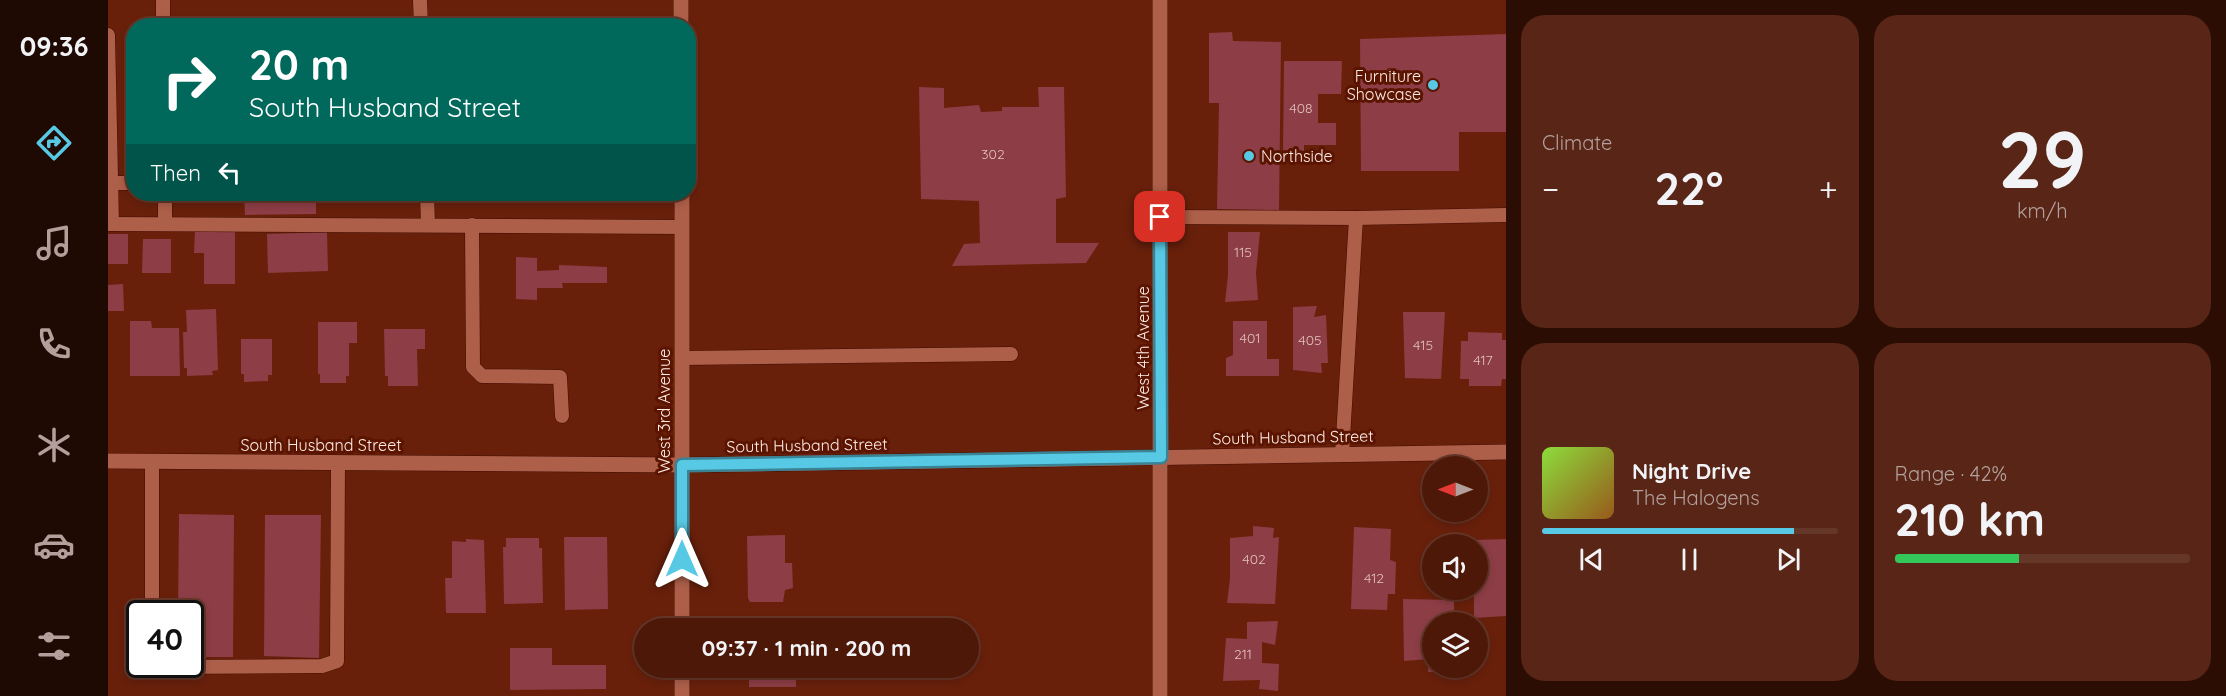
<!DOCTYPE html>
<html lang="en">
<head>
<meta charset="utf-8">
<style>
	:root { --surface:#4e1808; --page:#582516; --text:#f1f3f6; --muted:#b3a09c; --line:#653729; --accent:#58c9e4 }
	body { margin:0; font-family:Quicksand,sans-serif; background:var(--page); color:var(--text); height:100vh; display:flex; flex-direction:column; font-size:22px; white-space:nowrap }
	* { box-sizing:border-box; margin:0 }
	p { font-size:20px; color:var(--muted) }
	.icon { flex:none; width:33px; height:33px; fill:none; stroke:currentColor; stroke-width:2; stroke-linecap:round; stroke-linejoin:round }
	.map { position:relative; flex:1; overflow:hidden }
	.drawer { display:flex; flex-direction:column; gap:15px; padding:15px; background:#2b0d04; width:720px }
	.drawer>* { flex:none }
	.top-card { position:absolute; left:18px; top:18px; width:570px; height:183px; border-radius:24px; box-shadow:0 3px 9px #0003,0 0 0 2px var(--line); background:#00695c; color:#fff; overflow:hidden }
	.needle { width:39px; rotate:270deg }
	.tools { position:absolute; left:1314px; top:456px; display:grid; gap:12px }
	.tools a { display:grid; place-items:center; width:66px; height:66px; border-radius:50%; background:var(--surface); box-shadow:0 3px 9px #0003,0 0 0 2px var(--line); font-size:30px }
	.speed { position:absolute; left:18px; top:600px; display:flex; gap:12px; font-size:30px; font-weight:700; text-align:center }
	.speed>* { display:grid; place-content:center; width:78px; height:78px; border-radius:50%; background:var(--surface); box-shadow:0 3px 9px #0003,0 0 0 2px var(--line); line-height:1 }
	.speed .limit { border:3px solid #111; border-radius:9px; background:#fff; color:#111 }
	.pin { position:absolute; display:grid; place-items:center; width:51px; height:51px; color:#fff; margin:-26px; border-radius:12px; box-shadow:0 3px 9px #0006 }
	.me { position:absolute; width:66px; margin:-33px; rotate:0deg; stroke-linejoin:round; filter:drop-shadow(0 0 4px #0008) }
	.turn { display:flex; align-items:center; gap:21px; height:126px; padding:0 24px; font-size:27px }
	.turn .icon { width:78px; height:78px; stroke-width:2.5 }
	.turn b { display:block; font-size:42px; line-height:51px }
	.then { display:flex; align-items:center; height:57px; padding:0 24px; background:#0003; gap:12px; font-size:22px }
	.big { font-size:45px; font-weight:800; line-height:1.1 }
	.drawer .card { flex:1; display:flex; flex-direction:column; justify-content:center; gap:9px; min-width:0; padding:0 21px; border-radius:24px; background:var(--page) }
	.drawer .dial { align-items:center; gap:0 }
	.dial b { font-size:78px; line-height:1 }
	.song { display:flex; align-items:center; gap:18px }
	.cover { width:72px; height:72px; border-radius:9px; background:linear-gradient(135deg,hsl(90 70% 55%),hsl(30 70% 35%)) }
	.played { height:6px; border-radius:3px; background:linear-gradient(90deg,var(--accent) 85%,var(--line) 85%) }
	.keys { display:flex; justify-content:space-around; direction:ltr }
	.heat { display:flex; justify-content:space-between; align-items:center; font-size:33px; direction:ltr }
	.charge { height:9px; border-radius:4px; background:linear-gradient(90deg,#34c759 42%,var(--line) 0) }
	.drawer .tiles { flex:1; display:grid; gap:15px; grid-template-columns:repeat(2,1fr) }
	.trip { position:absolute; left:526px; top:618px; width:345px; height:60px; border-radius:30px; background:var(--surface); box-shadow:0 3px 9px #0003,0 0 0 2px var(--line); font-weight:800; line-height:60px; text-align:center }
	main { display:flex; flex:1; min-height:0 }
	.tabs { display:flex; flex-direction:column; width:108px; justify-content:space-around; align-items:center; background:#1f0a03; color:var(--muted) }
	.tabs .icon { width:42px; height:42px }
	.tabs .current { color:var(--accent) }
	.tabs b { font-size:27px; color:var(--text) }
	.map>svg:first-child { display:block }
	.building { fill:#8c3d45 }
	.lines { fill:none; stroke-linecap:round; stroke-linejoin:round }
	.service-casing { stroke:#420c00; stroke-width:15 }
	.minor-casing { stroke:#420c00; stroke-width:16 }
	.tertiary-casing { stroke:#420c00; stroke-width:16 }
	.service { stroke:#ad5f49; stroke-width:14 }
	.minor { stroke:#ad5f49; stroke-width:15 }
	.tertiary { stroke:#ad5f49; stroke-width:15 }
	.route-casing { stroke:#398394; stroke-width:15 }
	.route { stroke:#58c9e4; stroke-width:10 }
	.poi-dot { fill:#58c9e4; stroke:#5b1400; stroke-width:2 }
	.labels { text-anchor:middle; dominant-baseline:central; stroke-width:6; stroke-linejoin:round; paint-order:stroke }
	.number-label { font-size:14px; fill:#e2c0be }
	.poi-label { font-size:16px; fill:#feebe6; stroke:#5b1400; text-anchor:end }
	.street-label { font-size:16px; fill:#feebe6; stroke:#5b1400 }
</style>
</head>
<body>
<main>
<nav class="tabs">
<b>09:36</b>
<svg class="icon current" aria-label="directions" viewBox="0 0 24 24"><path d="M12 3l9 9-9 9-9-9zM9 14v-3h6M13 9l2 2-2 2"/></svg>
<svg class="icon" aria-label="music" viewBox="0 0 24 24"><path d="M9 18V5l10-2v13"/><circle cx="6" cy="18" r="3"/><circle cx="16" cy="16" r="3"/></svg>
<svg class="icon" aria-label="phone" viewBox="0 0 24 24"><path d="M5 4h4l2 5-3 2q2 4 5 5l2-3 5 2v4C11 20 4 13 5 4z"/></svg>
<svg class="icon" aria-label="climate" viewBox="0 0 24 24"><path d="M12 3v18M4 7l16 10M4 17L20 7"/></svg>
<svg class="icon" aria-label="car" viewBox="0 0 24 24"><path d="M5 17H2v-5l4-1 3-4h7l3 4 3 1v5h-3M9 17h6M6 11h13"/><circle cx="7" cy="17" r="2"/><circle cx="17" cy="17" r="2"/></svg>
<svg class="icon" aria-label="filters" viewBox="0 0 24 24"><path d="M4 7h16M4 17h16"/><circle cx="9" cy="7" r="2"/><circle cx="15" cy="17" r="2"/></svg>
</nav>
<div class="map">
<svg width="1398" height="696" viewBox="0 0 1398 696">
	<rect width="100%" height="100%" fill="#68200b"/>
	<g class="building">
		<polygon points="1124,32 1125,41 1173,42 1171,210 1109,209 1111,103 1101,103 1101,33"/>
		<polygon points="1398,34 1398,132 1351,132 1351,171 1253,171 1252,39"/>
		<polygon points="1176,61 1234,61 1233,94 1210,94 1210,123 1228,123 1228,145 1196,145 1196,151 1175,151"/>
		<polygon points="811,87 836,88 836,108 871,105 873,112 894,111 894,107 931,107 930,87 956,87 958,197 948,199 948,243 991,243 978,263 844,266 856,244 872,243 871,201 813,199"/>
		<polygon points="136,194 208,194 208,214 137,215"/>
		<polygon points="87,230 127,231 127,284 96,284 96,253 86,253"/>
		<polygon points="219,232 220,271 160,273 159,234"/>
		<polygon points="1120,232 1152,232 1148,273 1150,300 1117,302 1120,275"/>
		<rect x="0" y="234" width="20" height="30"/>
		<polygon points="35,239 63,239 63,273 34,273"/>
		<polygon points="408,257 429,258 429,271 451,270 451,265 499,267 499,283 454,283 455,288 429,288 429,300 408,299"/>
		<polygon points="15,284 16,311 0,311 0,285"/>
		<polygon points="1209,306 1206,317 1218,315 1220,363 1213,363 1214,373 1185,370 1185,307"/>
		<polygon points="108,309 110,370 104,371 105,375 79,376 79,368 76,368 75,332 79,332 78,310"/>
		<polygon points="1295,312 1337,312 1333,379 1297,378"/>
		<polygon points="22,321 43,321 44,328 71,328 72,376 22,376"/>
		<polygon points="1125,321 1159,321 1159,359 1171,359 1171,376 1118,376 1118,358 1125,355"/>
		<polygon points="210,322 249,322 249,343 241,343 241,376 238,376 238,383 212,383 212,374 210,374"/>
		<polygon points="276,329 317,329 317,349 309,349 310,386 280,386 280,376 277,376"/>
		<polygon points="1360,332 1394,333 1394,340 1398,340 1398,379 1394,379 1393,386 1361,386 1361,379 1352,379 1353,341 1360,341"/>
		<polygon points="133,339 164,339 164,375 160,375 160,381 136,382 136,374 133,374"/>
		<polygon points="71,514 126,515 125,657 82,657 82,614 70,614"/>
		<polygon points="157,515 213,515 211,658 156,656"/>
		<polygon points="1145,526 1166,528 1165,538 1171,537 1167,604 1119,603 1122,579 1122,538 1145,536"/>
		<polygon points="1246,527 1283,529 1282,560 1288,562 1287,594 1280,594 1279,610 1243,609"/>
		<polygon points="677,535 677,563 684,563 685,588 677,590 675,602 642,602 640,598 639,536"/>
		<polygon points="456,537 499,537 500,609 457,610"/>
		<polygon points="398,538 431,538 431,548 434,548 435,603 396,604 395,547 398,547"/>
		<polygon points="358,539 376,540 378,613 338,613 337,578 344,578 344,541 358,542"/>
		<polygon points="1398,539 1398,616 1366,618 1366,590 1370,590 1370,544 1366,544 1366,540"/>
		<polygon points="1295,599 1346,600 1346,622 1324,622 1324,668 1347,668 1347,672 1320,672 1321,659 1296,661"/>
		<polygon points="1170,621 1167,645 1154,642 1154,663 1171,664 1170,691 1151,689 1152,680 1115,681 1118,638 1139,639 1139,622"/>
		<polygon points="402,648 444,648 444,665 498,665 498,689 402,690"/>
		<rect x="641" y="668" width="47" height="19"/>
	</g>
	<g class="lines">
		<g class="service-casing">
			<g id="service">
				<polyline points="55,0 55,26"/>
				<polyline points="312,0 313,26"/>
				<polyline points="0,35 4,224"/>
				<polyline points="3,183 26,183"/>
				<polyline points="57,194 57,223"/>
				<polyline points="319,194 320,225"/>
				<polyline points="1052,217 1248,218 1398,215"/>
				<polyline points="0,224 574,227"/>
				<polyline points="364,225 365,367 374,376 452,377 454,416"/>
				<polyline points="574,358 903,354"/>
				<polyline points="1234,455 1248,218"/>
				<polyline points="44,462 44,614"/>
				<polyline points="51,664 54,667 214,666 229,661 230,463"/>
			</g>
		</g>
		<g class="minor-casing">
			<g id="minor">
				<polyline points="1052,0 1052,696"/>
				<polyline points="0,461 574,465 1398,452"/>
			</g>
		</g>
		<g class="tertiary-casing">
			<g id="tertiary">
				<polyline points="573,0 573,26"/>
				<polyline points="574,194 574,628"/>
				<polyline points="574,668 574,696"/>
			</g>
		</g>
		<use href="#service" class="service"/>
		<use href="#minor" class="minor"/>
		<use href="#tertiary" class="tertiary"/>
	</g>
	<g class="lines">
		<g class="route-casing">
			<polyline id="route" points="574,559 574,465 1053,457 1052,217"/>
		</g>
		<use href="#route" class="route"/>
	</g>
	<g class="poi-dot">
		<circle cx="1325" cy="85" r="6"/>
		<circle cx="1141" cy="156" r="6"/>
	</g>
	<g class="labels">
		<g class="number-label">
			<text x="1193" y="108">408</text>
			<text x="885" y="154">302</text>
			<text x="1135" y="252">115</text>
			<text x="1142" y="338">401</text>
			<text x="1202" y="340">405</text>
			<text x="1315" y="345">415</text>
			<text x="1375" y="360">417</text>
			<text x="1146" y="559">402</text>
			<text x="1266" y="578">412</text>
			<text x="1135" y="654">211</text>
		</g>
		<g class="poi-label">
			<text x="1313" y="76">Furniture<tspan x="1313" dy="18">Showcase</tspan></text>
			<text x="1153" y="156" text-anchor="start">Northside</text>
		</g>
		<g class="street-label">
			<text transform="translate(1035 348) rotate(-90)">West 4th Avenue</text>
			<text transform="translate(556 411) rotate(-90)">West 3rd Avenue</text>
			<text transform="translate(1185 437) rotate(-1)">South Husband Street</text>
			<text x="213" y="445">South Husband Street</text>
			<text transform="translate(699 445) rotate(-1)">South Husband Street</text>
		</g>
	</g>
</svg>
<div class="tools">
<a><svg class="needle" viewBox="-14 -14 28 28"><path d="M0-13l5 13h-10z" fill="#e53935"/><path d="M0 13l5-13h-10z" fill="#b3a09c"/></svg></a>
<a><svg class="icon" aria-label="sound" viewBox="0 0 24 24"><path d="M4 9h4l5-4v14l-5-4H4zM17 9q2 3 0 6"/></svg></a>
<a><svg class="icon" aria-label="layers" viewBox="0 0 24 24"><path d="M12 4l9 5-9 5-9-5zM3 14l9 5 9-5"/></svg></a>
</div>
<div class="speed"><div class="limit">40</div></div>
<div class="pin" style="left:1052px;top:217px;background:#d93025"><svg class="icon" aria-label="arrive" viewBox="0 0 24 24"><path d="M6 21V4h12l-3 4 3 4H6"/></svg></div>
<svg class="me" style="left:574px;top:559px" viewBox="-20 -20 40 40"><path d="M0-17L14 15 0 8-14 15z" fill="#58c9e4" stroke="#fff" stroke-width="4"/></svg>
<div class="trip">09:37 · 1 min · 200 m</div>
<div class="top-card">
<div class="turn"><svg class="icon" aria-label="right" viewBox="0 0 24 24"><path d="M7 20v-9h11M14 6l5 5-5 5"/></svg><div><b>20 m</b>South Husband Street</div></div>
<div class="then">Then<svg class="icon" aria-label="left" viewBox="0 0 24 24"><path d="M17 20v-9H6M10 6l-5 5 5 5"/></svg></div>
</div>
</div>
<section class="drawer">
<div class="tiles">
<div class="card"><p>Climate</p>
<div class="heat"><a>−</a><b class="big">22°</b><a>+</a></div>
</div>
<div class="card dial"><b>29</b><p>km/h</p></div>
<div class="card">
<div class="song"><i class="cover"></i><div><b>Night Drive</b><p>The Halogens</p></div></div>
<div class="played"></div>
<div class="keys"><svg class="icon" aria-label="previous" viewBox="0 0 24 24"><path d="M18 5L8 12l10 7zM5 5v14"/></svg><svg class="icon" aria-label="pause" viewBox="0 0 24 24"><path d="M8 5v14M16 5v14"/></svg><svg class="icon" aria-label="next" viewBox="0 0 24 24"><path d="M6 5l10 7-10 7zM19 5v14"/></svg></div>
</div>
<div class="card"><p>Range · 42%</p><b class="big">210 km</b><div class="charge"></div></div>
</div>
</section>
</main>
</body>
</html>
